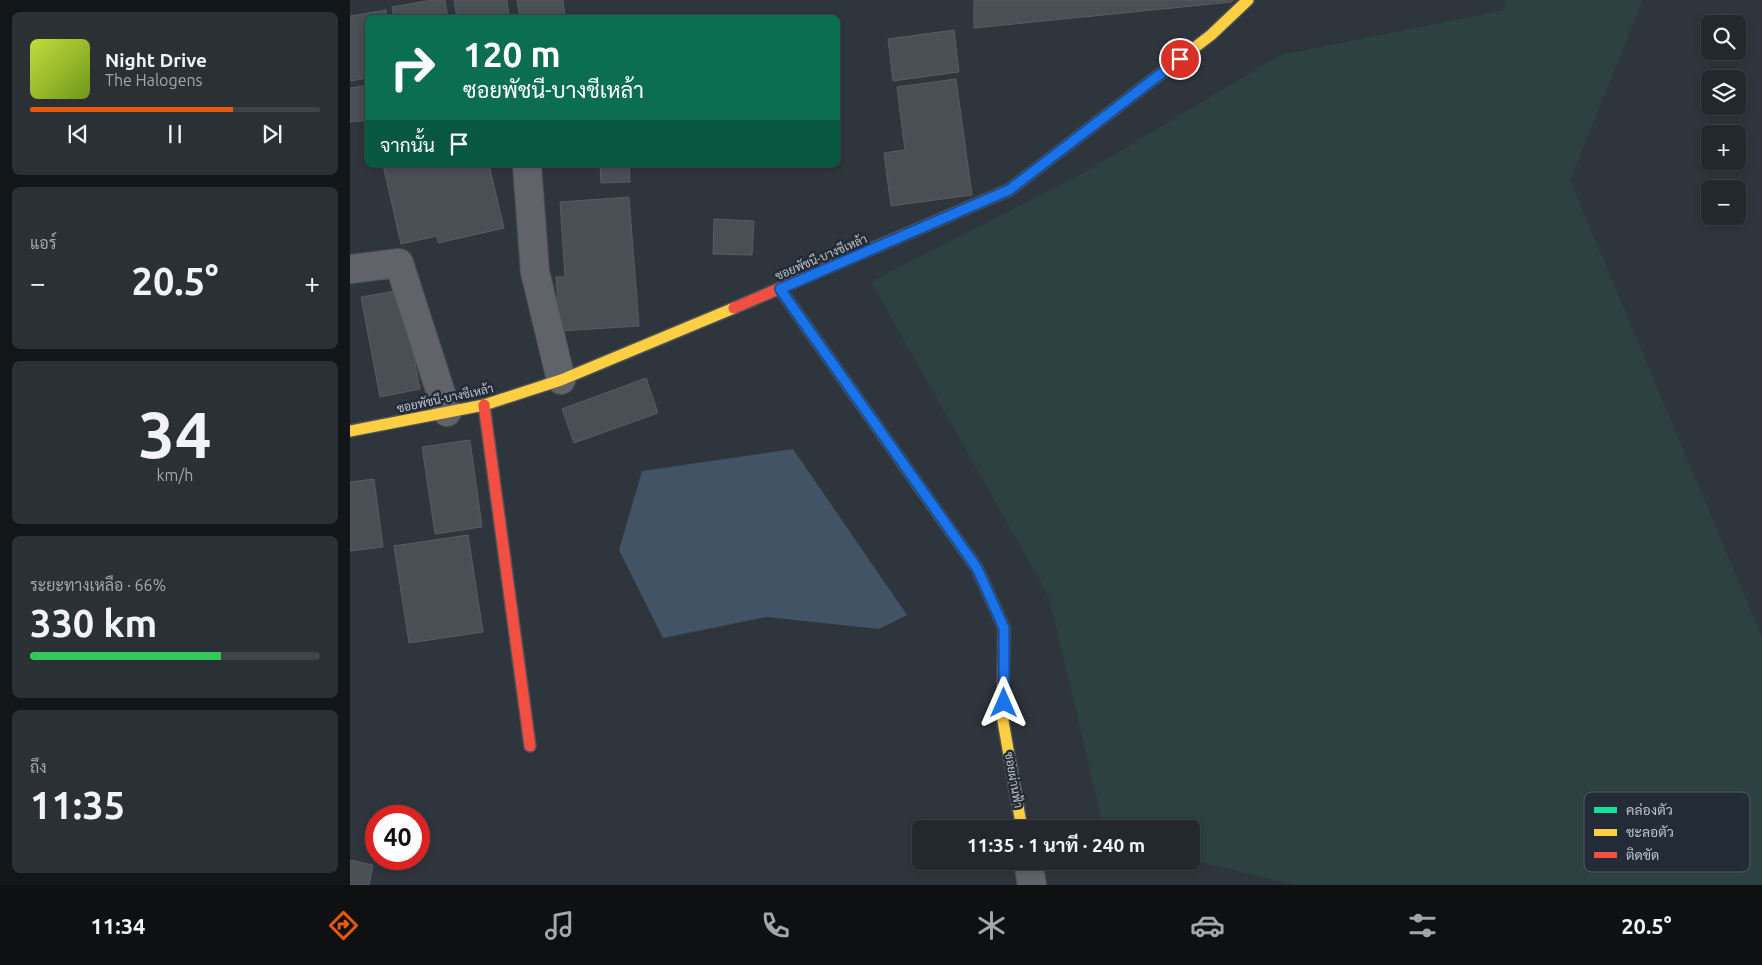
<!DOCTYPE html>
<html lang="th">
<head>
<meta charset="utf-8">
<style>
	:root { --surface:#23282d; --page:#2b3035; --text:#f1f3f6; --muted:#a3a6aa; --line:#404449; --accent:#ea580c }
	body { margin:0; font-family:Ubuntu,Sarabun,sans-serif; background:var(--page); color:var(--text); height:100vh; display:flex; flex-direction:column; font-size:19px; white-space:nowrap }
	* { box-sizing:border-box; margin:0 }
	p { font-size:16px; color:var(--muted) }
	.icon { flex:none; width:28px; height:28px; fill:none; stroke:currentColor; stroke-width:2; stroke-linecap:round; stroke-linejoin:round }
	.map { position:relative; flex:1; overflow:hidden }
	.details { display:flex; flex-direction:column; gap:12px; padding:12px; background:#131619; width:350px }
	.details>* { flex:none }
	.banner { position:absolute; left:15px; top:15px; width:475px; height:152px; border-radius:8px; box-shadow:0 2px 8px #0003,0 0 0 1px var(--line); background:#0b6e4f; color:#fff; overflow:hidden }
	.tools { position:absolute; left:1351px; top:15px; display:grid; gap:10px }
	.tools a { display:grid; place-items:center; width:45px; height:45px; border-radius:8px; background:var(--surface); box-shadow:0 2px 8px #0003,0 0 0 1px var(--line); font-size:25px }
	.speed { position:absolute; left:15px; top:805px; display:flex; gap:10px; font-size:25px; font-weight:700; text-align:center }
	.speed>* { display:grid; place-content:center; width:65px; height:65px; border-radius:50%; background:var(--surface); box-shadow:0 2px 8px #0003,0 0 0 1px var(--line); line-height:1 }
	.speed .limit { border:8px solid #d22; background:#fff; color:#111 }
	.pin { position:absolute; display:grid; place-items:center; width:42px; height:42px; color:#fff; margin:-21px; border:2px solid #fff; border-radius:50%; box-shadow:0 1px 5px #0007 }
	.me { position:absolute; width:55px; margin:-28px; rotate:0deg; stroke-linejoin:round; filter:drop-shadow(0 0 4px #0008) }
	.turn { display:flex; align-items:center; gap:18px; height:105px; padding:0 15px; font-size:22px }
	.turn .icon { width:65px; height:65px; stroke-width:2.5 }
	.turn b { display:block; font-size:35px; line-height:42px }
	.then { display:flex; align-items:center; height:48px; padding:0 15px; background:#0003; gap:10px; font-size:19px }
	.big { font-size:38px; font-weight:700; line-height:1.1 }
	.details .widget { flex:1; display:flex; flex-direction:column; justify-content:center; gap:8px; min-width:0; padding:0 18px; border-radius:8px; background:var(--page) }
	.details .dial { align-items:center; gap:0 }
	.dial b { font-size:65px; line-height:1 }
	.song { display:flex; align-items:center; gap:15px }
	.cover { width:60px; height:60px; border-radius:8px; background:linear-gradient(135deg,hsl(70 70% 55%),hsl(80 70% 35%)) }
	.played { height:5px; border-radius:2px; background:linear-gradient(90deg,var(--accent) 70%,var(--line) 70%) }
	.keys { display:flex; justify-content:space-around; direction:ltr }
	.heat { display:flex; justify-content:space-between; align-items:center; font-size:28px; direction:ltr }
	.charge { height:8px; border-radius:4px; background:linear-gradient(90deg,#34c759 66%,var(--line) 0) }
	.trip { position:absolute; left:562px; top:820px; width:288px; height:50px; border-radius:8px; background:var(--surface); box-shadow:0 2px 8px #0003,0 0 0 1px var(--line); font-weight:700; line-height:50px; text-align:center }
	.tab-bar { display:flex; height:80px; justify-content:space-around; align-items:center; background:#0e1012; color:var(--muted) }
	.tab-bar .icon { width:35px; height:35px }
	.tab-bar .current { color:var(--accent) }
	.tab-bar b { font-size:22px; color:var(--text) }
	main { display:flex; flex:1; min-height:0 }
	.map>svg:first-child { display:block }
	.green { fill:#2d4042 }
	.water { fill:#425365 }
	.building { fill:#4a4f55; stroke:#585c63 }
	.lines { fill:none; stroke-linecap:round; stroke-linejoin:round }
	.street-casing { stroke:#4d5156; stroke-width:30 }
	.fast-casing { stroke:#4d5156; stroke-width:14 }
	.slow-casing { stroke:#4d5156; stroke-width:14 }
	.jam-casing { stroke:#4d5156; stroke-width:14 }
	.street { stroke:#60646a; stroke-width:28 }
	.fast { stroke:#16e098; stroke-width:11 }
	.slow { stroke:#ffcf43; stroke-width:11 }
	.jam { stroke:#f24e42; stroke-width:11 }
	.route-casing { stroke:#114b97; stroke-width:12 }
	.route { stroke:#1a73e8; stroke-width:9 }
	.labels { text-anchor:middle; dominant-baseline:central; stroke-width:5; stroke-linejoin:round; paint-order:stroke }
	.street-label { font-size:12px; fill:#bbc2cb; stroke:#232c36 }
	.key { fill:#232c36; stroke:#515963; stroke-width:1 }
	.key-label { font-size:14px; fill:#bbc2cb }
</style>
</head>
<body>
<main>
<section class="details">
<div class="widget">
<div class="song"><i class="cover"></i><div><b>Night Drive</b><p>The Halogens</p></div></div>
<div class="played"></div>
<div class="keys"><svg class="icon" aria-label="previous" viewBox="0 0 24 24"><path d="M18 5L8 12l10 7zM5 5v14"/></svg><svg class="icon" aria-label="pause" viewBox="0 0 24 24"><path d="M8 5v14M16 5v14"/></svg><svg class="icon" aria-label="next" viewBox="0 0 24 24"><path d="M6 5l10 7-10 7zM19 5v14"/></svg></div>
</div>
<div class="widget"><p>แอร์</p>
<div class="heat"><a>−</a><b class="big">20.5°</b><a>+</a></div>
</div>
<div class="widget dial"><b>34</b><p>km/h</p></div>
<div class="widget"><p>ระยะทางเหลือ · 66%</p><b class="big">330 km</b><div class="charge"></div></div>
<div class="widget"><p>ถึง</p><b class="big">11:35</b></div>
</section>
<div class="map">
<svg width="1412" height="885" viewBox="0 0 1412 885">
	<rect width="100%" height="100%" fill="#2f353c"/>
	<polygon class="green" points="1156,0 1293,0 1220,180 1412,637 1412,885 946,885 841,860 841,829 754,829 699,597 521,282 735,172 930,55 1154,10"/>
	<polygon class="water" points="443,449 557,615 529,629 417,617 313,638 269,550 292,471"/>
	<g class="building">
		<polygon points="82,0 95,0 98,18 44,18 42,7"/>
		<polygon points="104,0 157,0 159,18 107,18"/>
		<polygon points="167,0 213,0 215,18 170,18"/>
		<polygon points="624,0 883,0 882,2 624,28"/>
		<polygon points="36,10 37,18 18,18 18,78 0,81 0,16"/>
		<polygon points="604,30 609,72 543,81 538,39"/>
		<polygon points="606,79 622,195 541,206 534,153 555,150 547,87"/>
		<polygon points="15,86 18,120 0,122 0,88"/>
		<polygon points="33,165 139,165 154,228 88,243 87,236 51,244"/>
		<polygon points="250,165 279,165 280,182 251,183"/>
		<polygon points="279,197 289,326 210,331 206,277 215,277 210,202"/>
		<polygon points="364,219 404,221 402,255 363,254"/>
		<polygon points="51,290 70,389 30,397 11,297"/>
		<polygon points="296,378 308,413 224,443 212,409"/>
		<polygon points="120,440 132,527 85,534 72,447"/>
		<polygon points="24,479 33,547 0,551 0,482"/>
		<polygon points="118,535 133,632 59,643 44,546"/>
		<polygon points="0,860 23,865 19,885 0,885"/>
	</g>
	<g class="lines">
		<g class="street-casing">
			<g id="street">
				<polyline points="177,165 185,272 211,380"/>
				<polyline points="0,269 49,263 97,412"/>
				<polyline points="678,861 682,885"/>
			</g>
		</g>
		<g class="fast-casing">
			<polyline id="fast" points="430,289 590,516"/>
		</g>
		<g class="slow-casing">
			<g id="slow">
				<polyline points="689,167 861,35 898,0"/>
				<polyline points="0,431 134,405 211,380 384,308"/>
				<polyline points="653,693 653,721 672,829"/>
			</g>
		</g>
		<g class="jam-casing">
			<g id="jam">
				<polyline points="384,308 659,190 689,167"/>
				<polyline points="134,405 180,746"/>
				<polyline points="590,516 627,568 654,628 653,693"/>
			</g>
		</g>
		<use href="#street" class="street"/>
		<use href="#fast" class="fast"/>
		<use href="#slow" class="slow"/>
		<use href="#jam" class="jam"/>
	</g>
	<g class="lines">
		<g class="route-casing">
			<polyline id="route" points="654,703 654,628 627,568 430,289 659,190 830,59"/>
		</g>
		<use href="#route" class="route"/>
	</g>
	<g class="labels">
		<g class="street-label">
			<text transform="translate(471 257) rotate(-23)">ซอยพัชนี-บางชีเหล้า</text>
			<text transform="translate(95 398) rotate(-12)">ซอยพัชนี-บางชีเหล้า</text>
			<text transform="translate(664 780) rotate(80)">ซอยผ่านฟ้า</text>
		</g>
	</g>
	<rect x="1234" y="792" width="166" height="80" rx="8" class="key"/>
	<rect x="1244" y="807" width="23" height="6" fill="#16e098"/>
	<rect x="1244" y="829" width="23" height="7" fill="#ffcf43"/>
	<rect x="1244" y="852" width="23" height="6" fill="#f24e42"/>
	<g class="key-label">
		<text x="1276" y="815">คล่องตัว</text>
		<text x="1276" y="837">ชะลอตัว</text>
		<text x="1276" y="860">ติดขัด</text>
	</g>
</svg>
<div class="tools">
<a><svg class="icon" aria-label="search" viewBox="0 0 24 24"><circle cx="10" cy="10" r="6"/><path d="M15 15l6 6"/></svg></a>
<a><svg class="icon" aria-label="layers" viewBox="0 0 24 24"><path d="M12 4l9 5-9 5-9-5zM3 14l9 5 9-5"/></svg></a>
<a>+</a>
<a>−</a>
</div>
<div class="speed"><div class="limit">40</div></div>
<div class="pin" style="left:830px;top:59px;background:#d93025"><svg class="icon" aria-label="arrive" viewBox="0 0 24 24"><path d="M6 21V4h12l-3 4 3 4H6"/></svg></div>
<svg class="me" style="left:654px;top:703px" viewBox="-20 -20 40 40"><path d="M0-17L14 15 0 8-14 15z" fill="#1a73e8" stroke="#fff" stroke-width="4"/></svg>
<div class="trip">11:35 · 1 นาที · 240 m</div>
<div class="banner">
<div class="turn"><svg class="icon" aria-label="right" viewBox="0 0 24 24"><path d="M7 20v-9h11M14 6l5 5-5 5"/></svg><div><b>120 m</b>ซอยพัชนี-บางชีเหล้า</div></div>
<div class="then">จากนั้น<svg class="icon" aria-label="arrive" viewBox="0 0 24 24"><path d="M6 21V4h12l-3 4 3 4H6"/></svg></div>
</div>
</div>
</main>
<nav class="tab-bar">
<b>11:34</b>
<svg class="icon current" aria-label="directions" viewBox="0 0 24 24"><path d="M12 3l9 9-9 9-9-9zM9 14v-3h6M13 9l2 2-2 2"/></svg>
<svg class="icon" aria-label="music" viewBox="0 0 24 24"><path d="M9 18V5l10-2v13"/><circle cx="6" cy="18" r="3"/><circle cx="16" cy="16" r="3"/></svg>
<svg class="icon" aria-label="phone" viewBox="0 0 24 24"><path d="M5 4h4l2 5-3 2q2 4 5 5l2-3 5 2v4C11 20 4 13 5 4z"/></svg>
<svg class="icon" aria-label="climate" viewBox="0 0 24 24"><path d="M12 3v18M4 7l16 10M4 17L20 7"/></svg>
<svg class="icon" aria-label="car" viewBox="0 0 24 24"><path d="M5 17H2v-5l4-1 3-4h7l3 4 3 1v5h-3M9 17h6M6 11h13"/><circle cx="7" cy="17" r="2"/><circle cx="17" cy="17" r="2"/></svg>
<svg class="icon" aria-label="filters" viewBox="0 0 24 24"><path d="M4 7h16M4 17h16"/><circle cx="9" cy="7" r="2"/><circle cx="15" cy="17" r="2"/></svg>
<b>20.5°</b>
</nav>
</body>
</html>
